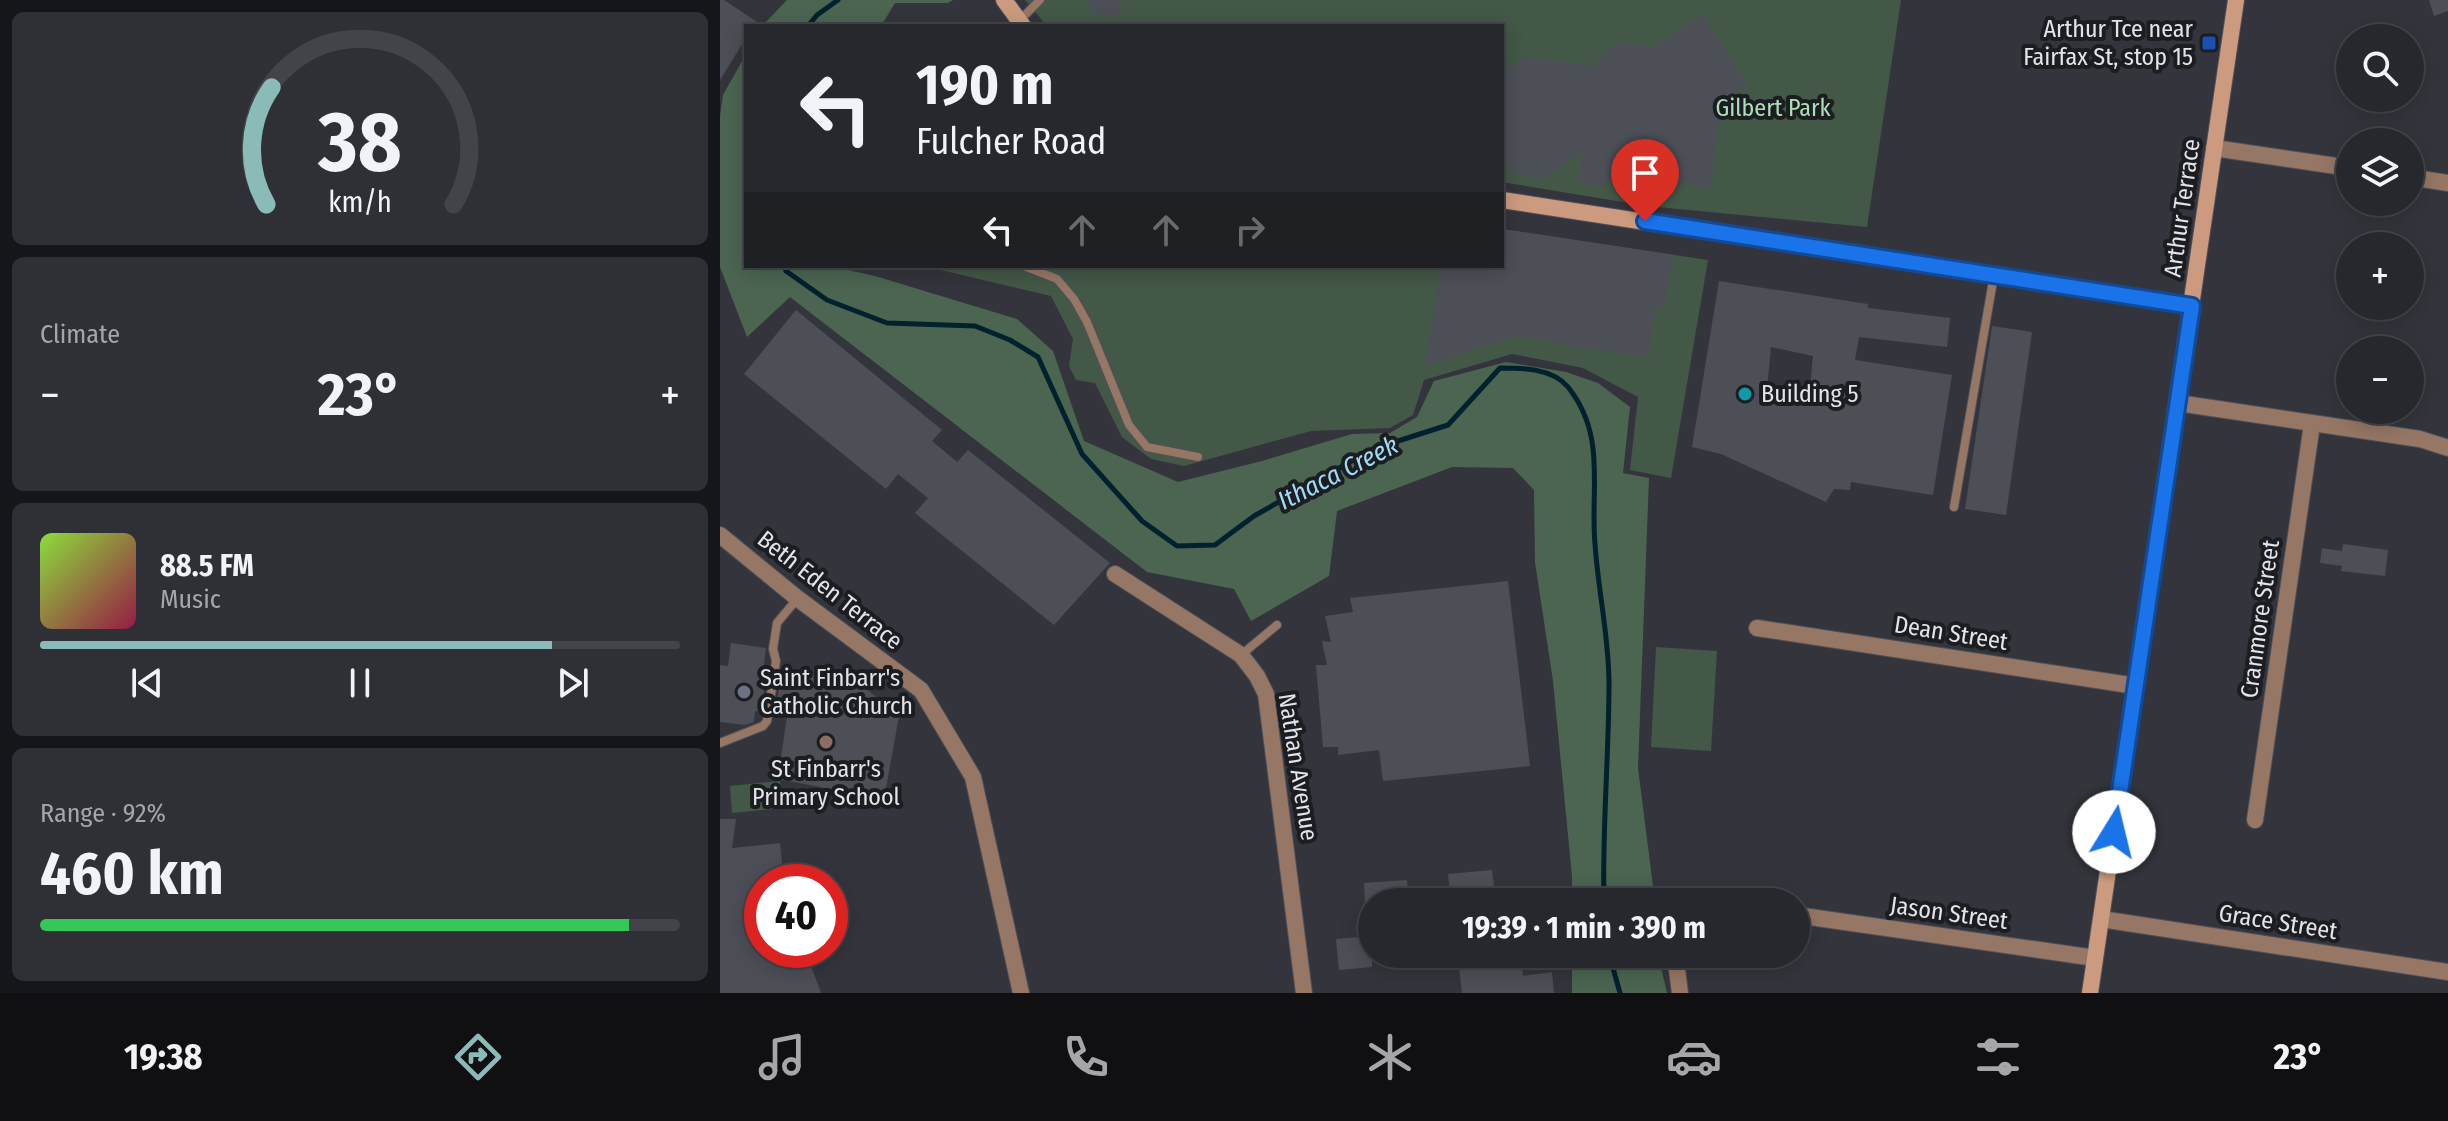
<!DOCTYPE html>
<html lang="en">
<head>
<meta charset="utf-8">
<style>
	:root { --surface:#27282d; --page:#2f3035; --text:#f1f3f6; --muted:#a4a6aa; --line:#434449; --accent:#8bbbb9 }
	body { margin:0; font-family:"Fira Sans Condensed",sans-serif; background:var(--page); color:var(--text); height:100vh; display:flex; flex-direction:column; font-size:30px; white-space:nowrap }
	* { box-sizing:border-box; margin:0 }
	p { font-size:26px; color:var(--muted) }
	.icon { flex:none; width:44px; height:44px; fill:none; stroke:currentColor; stroke-width:2; stroke-linecap:round; stroke-linejoin:round }
	.map { position:relative; flex:1; overflow:hidden }
	.panel { display:flex; flex-direction:column; gap:12px; padding:12px; background:#151619; width:720px }
	.panel>* { flex:none }
	.top-card { position:absolute; left:24px; top:24px; width:760px; height:244px; border-radius:0px; box-shadow:0 4px 20px #0003,0 0 0 2px var(--line); background:#27282d; color:var(--text); overflow:hidden }
	.buttons { position:absolute; left:1616px; top:24px; display:grid; gap:16px }
	.buttons a { display:grid; place-items:center; width:88px; height:88px; border-radius:50%; background:var(--surface); box-shadow:0 4px 20px #0003,0 0 0 2px var(--line); font-size:40px }
	.speed { position:absolute; left:24px; top:864px; display:flex; gap:16px; font-size:40px; font-weight:700; text-align:center }
	.speed>* { display:grid; place-content:center; width:104px; height:104px; border-radius:50%; background:var(--surface); box-shadow:0 4px 20px #0003,0 0 0 2px var(--line); line-height:1 }
	.speed .limit { border:12px solid #d22; background:#fff; color:#111 }
	.pin { position:absolute; display:grid; place-items:center; width:68px; height:68px; color:#fff; margin:-82px -34px; border-radius:50% 50% 50% 0; rotate:-45deg; box-shadow:0 0 8px #0007 }
	.pin .icon { rotate:45deg }
	.me { position:absolute; width:88px; margin:-44px; rotate:9deg; stroke-linejoin:round; filter:drop-shadow(0 0 6px #0008) }
	.turn { display:flex; align-items:center; gap:28px; height:168px; padding:0 40px; font-size:36px }
	.turn .icon { width:104px; height:104px; stroke-width:2.5 }
	.turn b { display:block; font-size:56px; line-height:68px }
	.lanes { display:flex; align-items:center; height:76px; padding:0 40px; background:#0003; justify-content:center; gap:40px; direction:ltr }
	.lanes .off { opacity:.35 }
	.big { font-size:60px; font-weight:700; line-height:1.1 }
	.panel .widget { flex:1; display:flex; flex-direction:column; justify-content:center; gap:12px; min-width:0; padding:0 28px; border-radius:12px; background:var(--page) }
	.panel .dial { align-items:center; gap:0 }
	.dial svg { height:208px; overflow:visible; fill:none; stroke:var(--line); stroke-width:7; stroke-linecap:round; text-anchor:middle }
	.dial text { fill:var(--text); stroke:none }
	.song { display:flex; align-items:center; gap:24px }
	.cover { width:96px; height:96px; border-radius:12px; background:linear-gradient(135deg,hsl(90 70% 55%),hsl(340 70% 35%)) }
	.played { height:8px; border-radius:4px; background:linear-gradient(90deg,var(--accent) 80%,var(--line) 80%) }
	.keys { display:flex; justify-content:space-around; direction:ltr }
	.heat { display:flex; justify-content:space-between; align-items:center; font-size:44px; direction:ltr }
	.charge { height:12px; border-radius:6px; background:linear-gradient(90deg,#34c759 92%,var(--line) 0) }
	.trip { position:absolute; left:638px; top:888px; width:452px; height:80px; border-radius:40px; background:var(--surface); box-shadow:0 4px 20px #0003,0 0 0 2px var(--line); font-weight:700; line-height:80px; text-align:center }
	.dock { display:flex; height:128px; justify-content:space-around; align-items:center; background:#101012; color:var(--muted) }
	.dock .icon { width:56px; height:56px }
	.dock .selected { color:var(--accent) }
	.dock b { font-size:36px; color:var(--text) }
	main { display:flex; flex:1; min-height:0 }
	.map>svg:first-child { display:block }
	.green { fill:#435847 }
	.forest { fill:#4b6551 }
	.lines { fill:none; stroke-linecap:round; stroke-linejoin:round }
	.stream { stroke:#01212e; stroke-width:5 }
	.building { fill:#4d4f57; fill-rule:evenodd }
	.lane-casing { stroke:#505158; stroke-width:10 }
	.street-casing { stroke:#505158; stroke-width:18 }
	.secondary-casing { stroke:#505158; stroke-width:18 }
	.lane { stroke:#967765; stroke-width:8 }
	.street { stroke:#967765; stroke-width:16 }
	.secondary { stroke:#cc9b7f; stroke-width:16 }
	.route-casing { stroke:#114b97; stroke-width:20 }
	.route { stroke:#1a73e8; stroke-width:14 }
	.transit-dot { fill:#1a4fb4; stroke:#1c1d20; stroke-width:3 }
	.culture-dot { fill:#0f9aa8; stroke:#1c1d20; stroke-width:3 }
	.worship-dot { fill:#6b7280; stroke:#1c1d20; stroke-width:3 }
	.education-dot { fill:#8d6e63; stroke:#1c1d20; stroke-width:3 }
	.labels { text-anchor:middle; dominant-baseline:central; stroke-width:8; stroke-linejoin:round; paint-order:stroke }
	.poi-label { font-size:24px; fill:#e3e4e9; stroke:#1c1d20; text-anchor:start }
	.park-label { font-size:24px; fill:#acdeb7; stroke:#1c1d20 }
	.street-label { font-size:24px; fill:#e3e4e9; stroke:#1c1d20 }
	.water-label { font-size:26px; font-style:italic; fill:#9ddcf8; stroke:#1c1d20 }
</style>
</head>
<body>
<main>
<section class="panel">
<div class="widget dial"><svg viewBox="0 0 100 80">
<path d="M14 69A42 42 0 1 1 86 69"/>
<path d="M14 69A42 42 0 0 1 16 24" stroke="#8bbbb9"/>
<text x="50" y="56" font-size="32" font-weight="700">38</text>
<text x="50" y="72" font-size="11">km/h</text>
</svg></div>
<div class="widget"><p>Climate</p>
<div class="heat"><a>−</a><b class="big">23°</b><a>+</a></div>
</div>
<div class="widget">
<div class="song"><i class="cover"></i><div><b>88.5 FM</b><p>Music</p></div></div>
<div class="played"></div>
<div class="keys"><svg class="icon" aria-label="previous" viewBox="0 0 24 24"><path d="M18 5L8 12l10 7zM5 5v14"/></svg><svg class="icon" aria-label="pause" viewBox="0 0 24 24"><path d="M8 5v14M16 5v14"/></svg><svg class="icon" aria-label="next" viewBox="0 0 24 24"><path d="M6 5l10 7-10 7zM19 5v14"/></svg></div>
</div>
<div class="widget"><p>Range · 92%</p><b class="big">460 km</b><div class="charge"></div></div>
</section>
<div class="map">
<svg width="1728" height="993" viewBox="0 0 1728 993">
	<rect width="100%" height="100%" fill="#34353c"/>
	<g class="green">
		<polygon points="305,0 1181,0 1147,227 927,206 782,182 782,26 327,26"/>
		<polygon points="782,229 988,260 951,478 910,470 918,397 863,368 792,354 704,380 693,415 670,428 591,431 464,466 431,459 402,437 375,383 356,380 349,366 353,339 331,296 204,266 782,266"/>
		<polygon points="936,647 997,651 991,751 931,747"/>
		<polygon points="60,781 62,808 12,813 10,786"/>
	</g>
	<g class="forest">
		<polygon points="67,0 233,0 228,3 175,3 161,26 42,26"/>
		<polygon points="26,54 26,266 110,266 155,276 297,319 333,351 364,441 458,482 542,461 632,434 670,433 697,417 714,381 786,362 846,372 878,383 910,407 903,473 929,478 918,768 935,902 852,902 852,876 833,681 815,562 814,490 793,468 732,467 617,511 609,576 531,621 514,589 427,572 70,297 27,337 0,267 0,117 3,95"/>
		<polygon points="852,954 938,954 947,993 852,993"/>
	</g>
	<g class="lines">
		<g class="stream">
			<polyline points="88,26 97,15 118,0"/>
			<path d="M64 266 66 271 107 300 167 323 255 326 290 340 318 357 362 454 422 521 457 546 495 545 534 516 653 449 728 425 780 368C802 368 832 368 848 387 887 436 870 488 875 544 878 590 889 637 889 683 889 756 882 829 884 902"/>
			<polyline points="889,954 900,993"/>
		</g>
	</g>
	<g class="building">
		<polygon points="0,0 4,0 43,26 26,26 26,38 0,80"/>
		<polygon points="370,0 401,0 399,17 369,13"/>
		<polygon points="1709,0 1728,0 1728,11 1714,16"/>
		<polygon points="983,15 1028,85 1001,102 990,189 902,172 882,187 858,183 862,152 824,179 793,173 782,156 782,70 804,57 874,66 885,52 899,44 915,43 931,48"/>
		<polygon points="782,229 954,255 944,309 935,307 928,358 798,336 705,365 721,266 782,266"/>
		<path d="M999 281 1148 304V308L1230 318 1227 347 1139 337 1135 360 1232 375 1213 495 1131 482 1130 490 1114 489 1106 502 1001 454 972 447ZM1051 347 1093 356 1089 398 1047 389Z"/>
		<polygon points="76,310 222,430 212,441 237,462 248,450 390,563 334,625 195,513 208,498 178,474 166,489 24,374"/>
		<polygon points="1272,326 1312,332 1286,515 1245,509"/>
		<polygon points="1623,544 1668,550 1665,576 1621,571 1622,566 1600,563 1602,548 1622,551"/>
		<polygon points="788,581 810,766 663,781 659,750 618,755 618,747 603,747 596,665 607,665 602,641 611,642 605,616 633,612 630,598"/>
		<polygon points="11,643 46,648 43,672 47,672 41,712 35,711 34,722 25,725 0,722 0,665 8,666"/>
		<polygon points="74,669 125,671 179,716 164,799 58,779 67,716 55,714 61,675 73,676"/>
		<polygon points="0,819 16,819 12,848 60,843 64,882 42,882 42,950 85,950 101,993 0,993"/>
		<polygon points="772,870 776,902 731,902 728,874"/>
		<polygon points="687,880 689,902 645,902 644,883"/>
		<polygon points="652,936 652,967 619,970 616,939"/>
		<polygon points="719,954 800,954 803,976 832,972 834,993 742,993 739,968 721,970"/>
	</g>
	<g class="lines">
		<g class="lane-casing">
			<g id="lane">
				<polyline points="299,21 320,0"/>
				<polyline points="304,266 337,279 354,299 367,322 409,425 427,447 478,457"/>
				<polyline points="1234,507 1274,275"/>
				<polyline points="521,655 557,625"/>
				<polyline points="0,743 43,726 47,721 56,661 53,649 57,623 77,599"/>
			</g>
		</g>
		<g class="street-casing">
			<g id="street">
				<polyline points="1494,148 1630,168"/>
				<polyline points="1690,177 1728,183"/>
				<polyline points="1458,403 1700,439 1728,448"/>
				<polyline points="0,535 77,598 201,690 253,777 301,993"/>
				<polyline points="395,574 521,655 537,676 546,694 584,993"/>
				<polyline points="1037,628 1416,686"/>
				<polyline points="1535,820 1592,424"/>
				<polyline points="1076,915 1375,958"/>
				<polyline points="1381,919 1728,972"/>
				<polyline points="955,954 960,993"/>
			</g>
		</g>
		<g class="secondary-casing">
			<g id="secondary">
				<polyline points="284,0 303,26"/>
				<polyline points="782,200 1472,306"/>
				<polyline points="1370,993 1516,0"/>
			</g>
		</g>
		<use href="#lane" class="lane"/>
		<use href="#street" class="street"/>
		<use href="#secondary" class="secondary"/>
	</g>
	<g class="lines">
		<g class="route-casing">
			<polyline id="route" points="925,221 1472,306 1394,832"/>
		</g>
		<use href="#route" class="route"/>
	</g>
	<rect class="transit-dot" x="1481" y="35" width="16" height="16" rx="4"/>
	<circle class="culture-dot" cx="1025" cy="394" r="8"/>
	<circle class="worship-dot" cx="24" cy="692" r="8"/>
	<circle class="education-dot" cx="106" cy="742" r="8"/>
	<g class="labels">
		<g class="poi-label">
			<text x="1473" y="29" text-anchor="end">Arthur Tce near<tspan x="1473" dy="28">Fairfax St, stop 15</tspan></text>
			<text x="1041" y="394">Building 5</text>
			<text x="40" y="678">Saint Finbarr's<tspan x="40" dy="28">Catholic Church</tspan></text>
			<text x="106" y="769" text-anchor="middle">St Finbarr's<tspan x="106" dy="28">Primary School</tspan></text>
		</g>
		<g class="park-label">
			<text x="1053" y="108">Gilbert Park</text>
		</g>
		<g class="street-label">
			<text transform="translate(1462 208) rotate(-82)">Arthur Terrace</text>
			<text transform="translate(110 590) rotate(38)">Beth Eden Terrace</text>
			<text transform="translate(1540 619) rotate(-82)">Cranmore Street</text>
			<text transform="translate(1231 633) rotate(9)">Dean Street</text>
			<text transform="translate(578 767) rotate(81)">Nathan Avenue</text>
			<text transform="translate(1229 913) rotate(8)">Jason Street</text>
			<text transform="translate(1558 922) rotate(9)">Grace Street</text>
		</g>
		<g class="water-label">
			<text transform="translate(618 473) rotate(-27)">Ithaca Creek</text>
		</g>
	</g>
</svg>
<div class="buttons">
<a><svg class="icon" aria-label="search" viewBox="0 0 24 24"><circle cx="10" cy="10" r="6"/><path d="M15 15l6 6"/></svg></a>
<a><svg class="icon" aria-label="layers" viewBox="0 0 24 24"><path d="M12 4l9 5-9 5-9-5zM3 14l9 5 9-5"/></svg></a>
<a>+</a>
<a>−</a>
</div>
<div class="speed"><div class="limit">40</div></div>
<div class="pin" style="left:925px;top:221px;background:#d93025"><svg class="icon" aria-label="arrive" viewBox="0 0 24 24"><path d="M6 21V4h12l-3 4 3 4H6"/></svg></div>
<svg class="me" style="left:1394px;top:832px" viewBox="-20 -20 40 40"><circle r="19" fill="#fff"/><path d="M0-13L10 11 0 6-10 11z" fill="#1a73e8"/></svg>
<div class="trip">19:39 · 1 min · 390 m</div>
<div class="top-card">
<div class="turn"><svg class="icon" aria-label="left" viewBox="0 0 24 24"><path d="M17 20v-9H6M10 6l-5 5 5 5"/></svg><div><b>190 m</b>Fulcher Road</div></div>
<div class="lanes"><svg class="icon" aria-label="left" viewBox="0 0 24 24"><path d="M17 20v-9H6M10 6l-5 5 5 5"/></svg><svg class="icon off" aria-label="ahead" viewBox="0 0 24 24"><path d="M12 20V5M6 11l6-6 6 6"/></svg><svg class="icon off" aria-label="ahead" viewBox="0 0 24 24"><path d="M12 20V5M6 11l6-6 6 6"/></svg><svg class="icon off" aria-label="right" viewBox="0 0 24 24"><path d="M7 20v-9h11M14 6l5 5-5 5"/></svg></div>
</div>
</div>
</main>
<nav class="dock">
<b>19:38</b>
<svg class="icon selected" aria-label="directions" viewBox="0 0 24 24"><path d="M12 3l9 9-9 9-9-9zM9 14v-3h6M13 9l2 2-2 2"/></svg>
<svg class="icon" aria-label="music" viewBox="0 0 24 24"><path d="M9 18V5l10-2v13"/><circle cx="6" cy="18" r="3"/><circle cx="16" cy="16" r="3"/></svg>
<svg class="icon" aria-label="phone" viewBox="0 0 24 24"><path d="M5 4h4l2 5-3 2q2 4 5 5l2-3 5 2v4C11 20 4 13 5 4z"/></svg>
<svg class="icon" aria-label="climate" viewBox="0 0 24 24"><path d="M12 3v18M4 7l16 10M4 17L20 7"/></svg>
<svg class="icon" aria-label="car" viewBox="0 0 24 24"><path d="M5 17H2v-5l4-1 3-4h7l3 4 3 1v5h-3M9 17h6M6 11h13"/><circle cx="7" cy="17" r="2"/><circle cx="17" cy="17" r="2"/></svg>
<svg class="icon" aria-label="filters" viewBox="0 0 24 24"><path d="M4 7h16M4 17h16"/><circle cx="9" cy="7" r="2"/><circle cx="15" cy="17" r="2"/></svg>
<b>23°</b>
</nav>
</body>
</html>
